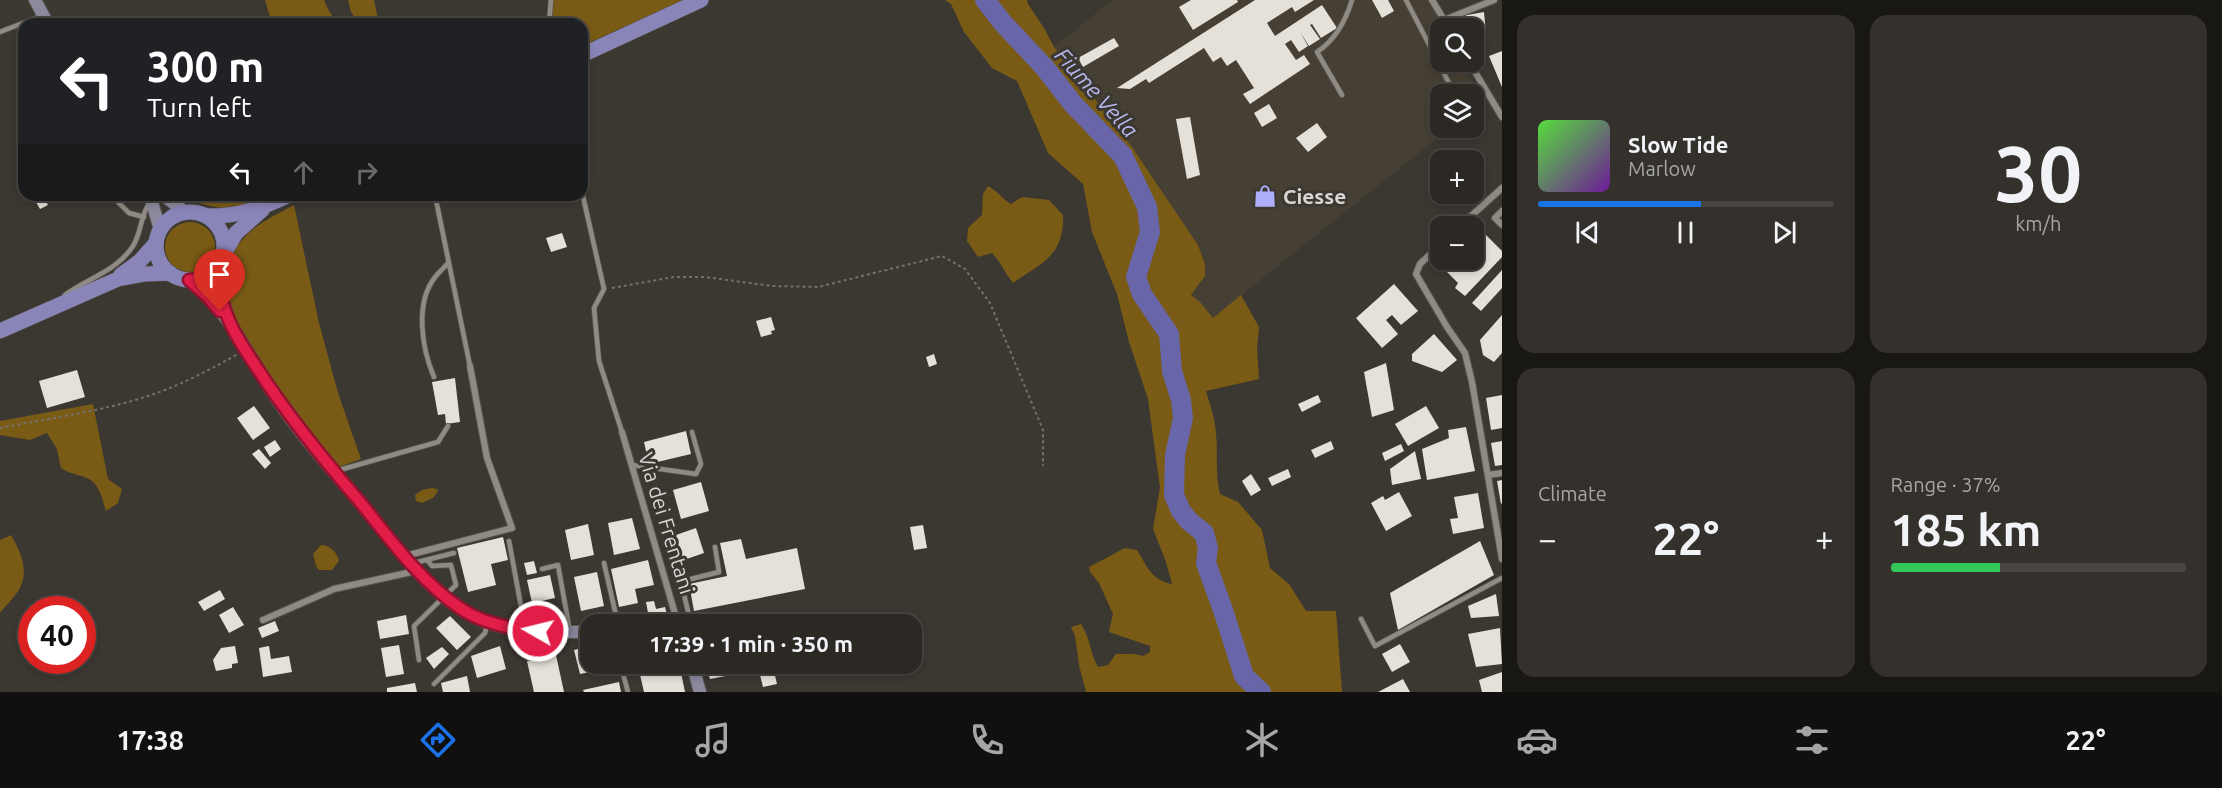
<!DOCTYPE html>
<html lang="en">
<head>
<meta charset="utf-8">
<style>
	:root { --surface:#2c2925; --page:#34312d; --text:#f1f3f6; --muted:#a6a6a7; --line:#484542; --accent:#1a73e8 }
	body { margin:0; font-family:Ubuntu,sans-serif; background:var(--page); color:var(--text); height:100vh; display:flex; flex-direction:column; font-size:22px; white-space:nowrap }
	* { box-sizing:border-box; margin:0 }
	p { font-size:20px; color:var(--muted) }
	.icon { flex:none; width:33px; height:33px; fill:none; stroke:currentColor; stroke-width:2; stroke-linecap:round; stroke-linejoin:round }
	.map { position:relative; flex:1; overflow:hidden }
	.sheet { display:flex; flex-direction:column; gap:15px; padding:15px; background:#181714; width:720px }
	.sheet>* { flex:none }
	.guide { position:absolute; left:18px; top:18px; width:570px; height:183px; border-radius:18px; box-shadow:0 3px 9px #0003,0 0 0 2px var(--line); background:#202124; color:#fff; overflow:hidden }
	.buttons { position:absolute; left:1430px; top:18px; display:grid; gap:12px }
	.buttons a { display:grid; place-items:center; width:54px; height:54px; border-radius:12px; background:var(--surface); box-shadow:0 3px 9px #0003,0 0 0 2px var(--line); font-size:30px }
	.speed { position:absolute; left:18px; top:596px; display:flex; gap:12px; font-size:30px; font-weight:700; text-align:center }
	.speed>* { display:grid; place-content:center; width:78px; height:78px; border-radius:50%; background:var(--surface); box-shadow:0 3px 9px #0003,0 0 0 2px var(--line); line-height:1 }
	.speed .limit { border:9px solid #d22; background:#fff; color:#111 }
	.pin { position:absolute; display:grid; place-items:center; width:51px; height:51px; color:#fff; margin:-62px -26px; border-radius:50% 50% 50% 0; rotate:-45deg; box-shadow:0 0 6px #0007 }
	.pin .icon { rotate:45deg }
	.me { position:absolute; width:66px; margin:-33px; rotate:278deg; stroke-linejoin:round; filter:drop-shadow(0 0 4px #0008) }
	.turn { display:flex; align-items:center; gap:21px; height:126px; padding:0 30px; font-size:27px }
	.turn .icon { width:78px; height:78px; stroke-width:2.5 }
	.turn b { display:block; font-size:42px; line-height:51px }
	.lanes { display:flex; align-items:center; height:57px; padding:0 30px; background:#0003; justify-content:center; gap:30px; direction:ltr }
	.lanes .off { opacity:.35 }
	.big { font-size:45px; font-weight:700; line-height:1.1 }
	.sheet .card { flex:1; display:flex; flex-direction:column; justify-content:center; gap:9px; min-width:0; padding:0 21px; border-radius:18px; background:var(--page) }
	.sheet .dial { align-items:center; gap:0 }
	.dial b { font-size:78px; line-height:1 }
	.song { display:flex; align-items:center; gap:18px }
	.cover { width:72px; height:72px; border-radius:9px; background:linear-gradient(135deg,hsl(110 70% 55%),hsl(280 70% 35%)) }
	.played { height:6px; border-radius:3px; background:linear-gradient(90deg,var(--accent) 55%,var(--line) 55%) }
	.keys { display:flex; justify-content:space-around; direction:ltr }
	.heat { display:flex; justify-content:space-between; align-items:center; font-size:33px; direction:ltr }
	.charge { height:9px; border-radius:4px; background:linear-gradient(90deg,#34c759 37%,var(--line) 0) }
	.sheet .tiles { flex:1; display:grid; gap:15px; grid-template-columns:repeat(2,1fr) }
	.trip { position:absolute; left:580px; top:614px; width:342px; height:60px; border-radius:18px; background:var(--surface); box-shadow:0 3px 9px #0003,0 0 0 2px var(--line); font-weight:700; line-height:60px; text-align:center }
	.menu { display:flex; height:96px; justify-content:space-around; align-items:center; background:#12100f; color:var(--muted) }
	.menu .icon { width:42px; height:42px }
	.menu .on { color:var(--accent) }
	.menu b { font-size:27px; color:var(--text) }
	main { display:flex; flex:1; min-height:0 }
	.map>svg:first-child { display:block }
	.built { fill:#463f33 }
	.green { fill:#795b16 }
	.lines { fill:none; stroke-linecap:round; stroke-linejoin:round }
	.river { stroke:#6866a9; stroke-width:20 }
	.building { fill:#e5e1d9 }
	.lane-casing { stroke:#595650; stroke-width:6 }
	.street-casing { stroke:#595650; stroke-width:8 }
	.secondary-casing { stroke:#595650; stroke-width:14 }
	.primary-casing { stroke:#595650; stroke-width:16 }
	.path { stroke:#74716c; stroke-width:2; stroke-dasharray:3 3; stroke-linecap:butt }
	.lane { stroke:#8f8b84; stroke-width:4.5 }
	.street { stroke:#8f8b84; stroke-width:6 }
	.secondary { stroke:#8c889e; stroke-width:12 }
	.primary { stroke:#8a85b9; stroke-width:15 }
	.route-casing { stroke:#92132f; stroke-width:15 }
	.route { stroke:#e11d48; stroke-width:10 }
	.labels { text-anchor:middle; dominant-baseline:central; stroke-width:6; stroke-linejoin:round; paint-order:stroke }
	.poi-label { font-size:21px; font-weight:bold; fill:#d8d6d2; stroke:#3b3731; text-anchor:start }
	.street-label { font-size:21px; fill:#d8d6d2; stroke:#3b3731 }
	.water-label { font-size:22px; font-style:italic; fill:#b8b9f1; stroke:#3b3731 }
</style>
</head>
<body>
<main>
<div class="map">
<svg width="1502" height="692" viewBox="0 0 1502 692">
	<rect width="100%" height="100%" fill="#3b3731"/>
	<polygon class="built" points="1112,0 1430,0 1445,28 1440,28 1440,62 1463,62 1484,101 1473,109 1473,94 1440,94 1440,128 1450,128 1213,318 1200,302 1191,295 1205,276 1205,264 1198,245 1132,147 1054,47"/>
	<g class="green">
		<polygon points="265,0 324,0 329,11 338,24 272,24"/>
		<polygon points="348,0 374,0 379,24 359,24 351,12"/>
		<polygon points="551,0 683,0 582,46 582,24 549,24"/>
		<path d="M945 0H1027L1028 4 1044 28 1054 47 1132 147 1198 245 1205 264V276L1191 295 1200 302 1213 318 1241 295 1259 327 1257 348 1259 379 1206 391C1210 405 1215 418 1216 433 1218 453 1215 474 1220 494L1238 502 1262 530 1270 568 1289 584 1306 611H1336L1342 692H1086L1079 665 1075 636 1071 627 1081 624C1090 637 1090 653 1098 667L1108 665 1116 654H1134L1143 656 1150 652V646L1109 632 1113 614 1099 583 1090 572 1089 567 1125 548 1137 550C1147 566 1151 580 1172 584L1166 562 1153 529 1160 488 1148 399 1129 342 1117 294 1092 232 1083 184 1048 153 1017 81 992 68 964 32 951 4Z"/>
		<path d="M988 186C998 191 1002 199 1011 204L1022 197 1049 200 1063 215C1064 256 1043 262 1013 283 1005 273 1001 262 992 253L978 257 967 241 968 228 982 215 983 194Z"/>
		<path d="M240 195H267C238 209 230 212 199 203Z"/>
		<path d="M294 205 319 323 338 393 361 459 336 468 290 413 239 328 229 310 223 274 228 275C232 235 262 222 294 205Z"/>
		<circle cx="190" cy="247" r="25"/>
		<path d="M93 404 108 479 122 489 118 503 106 511C103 502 100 487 92 481 84 475 71 475 61 468L57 449 47 433 30 440 0 435V421Z"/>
		<polygon points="432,488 437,489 438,491 433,498 422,503 416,501 415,495 422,490"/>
		<path d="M11 535C22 554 31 575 16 594 11 601 5 606 0 613V540Z"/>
		<path d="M321 545C330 545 337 552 339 561L332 570H319L316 566 313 554Z"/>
	</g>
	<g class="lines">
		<polyline class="river" points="985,0 1002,22 1045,68 1073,104 1123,156 1147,207 1150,232 1136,277 1142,294 1169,334 1172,371 1181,400 1183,418 1175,455 1174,495 1181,511 1189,521 1204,533 1208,548 1206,563 1224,613 1244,676 1261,692"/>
	</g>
	<g class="building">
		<polygon points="1191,0 1237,0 1238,2 1193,30 1179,7"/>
		<polygon points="1255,0 1314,0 1295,12 1292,7 1267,23 1275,36 1322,5 1337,28 1321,38 1312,24 1310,25 1320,39 1309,46 1300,32 1308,46 1299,52 1291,40 1285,44 1296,60 1304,55 1310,64 1250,104 1243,94 1254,88 1236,60 1227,66 1221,57 1213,62 1204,48 1149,83 1146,79 1130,89 1117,88"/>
		<polygon points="1372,0 1388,0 1394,11 1382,18"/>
		<polygon points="1484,12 1486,33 1473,35 1473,28 1468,28 1462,16"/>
		<polygon points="1114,38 1119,46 1083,67 1078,58"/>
		<polygon points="1502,51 1502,87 1489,56"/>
		<polygon points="1269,104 1277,118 1262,127 1254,113"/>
		<polygon points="1190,117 1200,175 1187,179 1176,119"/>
		<polygon points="1317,123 1327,137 1308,152 1296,138"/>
		<polygon points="32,195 42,195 48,205 40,209"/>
		<polygon points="1479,228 1502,251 1502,257 1465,296 1455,288 1458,283 1440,265 1445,260 1463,260 1467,263 1469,260 1473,260 1473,234"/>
		<polygon points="562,233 567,247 551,252 546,238"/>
		<polygon points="1502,270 1502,288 1481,311 1472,303"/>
		<polygon points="1394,284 1418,311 1401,325 1392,315 1386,320 1398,334 1382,348 1356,318"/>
		<polygon points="1502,315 1502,353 1494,362 1483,355 1480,340"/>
		<polygon points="771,317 775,330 771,331 772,334 761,337 756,321"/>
		<polygon points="1434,334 1457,360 1442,372 1412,361 1412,354"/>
		<polygon points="934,354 937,364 929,367 926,357"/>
		<polygon points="1386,363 1394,410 1372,417 1364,372"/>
		<polygon points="77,370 85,397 47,408 39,381"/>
		<polygon points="455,378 460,422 446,424 445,414 438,415 432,382"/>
		<polygon points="1318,395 1321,402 1302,412 1298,404"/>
		<polygon points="1502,395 1502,428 1491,430 1486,398"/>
		<polygon points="254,406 270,428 253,440 237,418"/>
		<polygon points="1426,406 1439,428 1408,446 1395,424"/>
		<polygon points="1466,427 1475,471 1427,480 1422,449 1449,438 1448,430"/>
		<polygon points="686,431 691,454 649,464 644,442"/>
		<polygon points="275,440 281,449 270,457 264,447"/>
		<polygon points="1331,441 1334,449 1315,458 1311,450"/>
		<polygon points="1502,441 1502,465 1495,466 1491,443"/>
		<polygon points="1401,444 1404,451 1385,461 1382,453"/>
		<polygon points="259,449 271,463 265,469 252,454"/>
		<polygon points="1415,451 1421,479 1392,485 1390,469"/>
		<polygon points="1288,469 1291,477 1272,486 1268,478"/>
		<polygon points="1251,474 1261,490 1251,496 1242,481"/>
		<polygon points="1502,480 1502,503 1501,504 1497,481"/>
		<polygon points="701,482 709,511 681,519 673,490"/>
		<polygon points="1399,492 1412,516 1386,531 1371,503 1383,496 1385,500"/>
		<polygon points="1478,493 1484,528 1453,534 1450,519 1458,518 1454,497"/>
		<polygon points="632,518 640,549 614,555 608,523"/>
		<polygon points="588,524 594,555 571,560 565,530"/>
		<polygon points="923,525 927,548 914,550 910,527"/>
		<polygon points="696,528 704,553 681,561 673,536"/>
		<polygon points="503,537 508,560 491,564 496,585 468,592 457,548"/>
		<polygon points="741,539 746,559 797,548 805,589 694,611 689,584 727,576 720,543"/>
		<polygon points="1480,541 1494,575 1398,630 1390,593"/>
		<polygon points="648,560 654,585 635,589 638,603 619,607 611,569"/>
		<polygon points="534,561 537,573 527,575 524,563"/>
		<polygon points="597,572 604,606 581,611 574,577"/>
		<polygon points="550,575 555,598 532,603 527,580"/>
		<polygon points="220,590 225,599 204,611 198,602"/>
		<polygon points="1496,594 1499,616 1471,618 1468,606"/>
		<polygon points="654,601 656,609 665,607 667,615 649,618 646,602"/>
		<polygon points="233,607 244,625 229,633 219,615"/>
		<polygon points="406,615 409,634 380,639 377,621"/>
		<polygon points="450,616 471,637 457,650 436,628"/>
		<polygon points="275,621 279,631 262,638 258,628"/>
		<polygon points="1500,628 1502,664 1476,667 1468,634"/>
		<polygon points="1400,644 1410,662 1392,672 1382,654"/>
		<polygon points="399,645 404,674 386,677 381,648"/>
		<polygon points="235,646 238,663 232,664 232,668 216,671 213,660 221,648"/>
		<polygon points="269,646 271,659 289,656 292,672 263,677 259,648"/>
		<polygon points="500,646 506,669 477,678 471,656"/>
		<polygon points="591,646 591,663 614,663 615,667 580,674 574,650"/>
		<polygon points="442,647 449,654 434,669 426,658"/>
		<polygon points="556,655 564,692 534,692 527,661"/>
		<polygon points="649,663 679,663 685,692 644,692 638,666"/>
		<polygon points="705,663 744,663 746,672 710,679"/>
		<polygon points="757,663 772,663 777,684 763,687"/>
		<polygon points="1502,672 1502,692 1482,692 1479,680"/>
		<polygon points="467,676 470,692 443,692 441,683"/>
		<polygon points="1403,679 1410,692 1378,692"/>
		<polygon points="619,682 621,692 584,692 583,690"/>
		<polygon points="415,683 417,692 387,692 387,688"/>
	</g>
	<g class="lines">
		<g class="lane-casing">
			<g id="lane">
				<polyline points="1406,0 1450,85"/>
				<polyline points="549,24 551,0"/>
				<polyline points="0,32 41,16"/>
				<path d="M1342 95 1317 52C1335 40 1346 20 1352 0"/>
				<polyline points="582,192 604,289 594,308 599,361 622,432"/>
				<polyline points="52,195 54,198 63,195"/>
				<polyline points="111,195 129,213 144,217"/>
				<polyline points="435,195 470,366"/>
				<path d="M65 295C88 278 117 271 133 246 142 232 140 215 150 202"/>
				<path d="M434 377C422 349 414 302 436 276 440 271 445 267 449 262"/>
				<polyline points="632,465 696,474 701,464 692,432"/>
				<polyline points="336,471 438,442 448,426"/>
				<polyline points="509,541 525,628"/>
				<polyline points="414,563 454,553"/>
				<polyline points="604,563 618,624"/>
				<polyline points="542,569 558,565 570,632"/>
				<polyline points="1361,619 1375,646 1502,578"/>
				<polyline points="691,624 682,586 691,579 719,572 715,547"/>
				<polyline points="730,624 764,617"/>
				<polyline points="419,660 414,626 456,585 451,565 432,566 428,561"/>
				<polyline points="620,663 628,692"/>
				<polyline points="434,684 485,633 487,625"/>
			</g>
		</g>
		<g class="street-casing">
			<g id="street">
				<polyline points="1432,0 1449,28"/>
				<polyline points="1444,20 1494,0"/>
				<polyline points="1469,62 1502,117"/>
				<polyline points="1502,211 1495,218 1502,225"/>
				<polyline points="1460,226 1502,188"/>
				<polyline points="1440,245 1420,264 1416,274 1447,327 1465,353 1472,382 1502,559"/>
				<polyline points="622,432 678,624"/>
				<polyline points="1488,475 1502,473"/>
				<polyline points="405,556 512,528 487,458 470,366"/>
				<polyline points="263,620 334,589 416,571"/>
			</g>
		</g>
		<g class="secondary-casing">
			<g id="secondary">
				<polyline points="35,0 48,24"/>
				<polyline points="150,195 160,230"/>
				<polyline points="163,195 185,212"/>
				<polyline points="221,263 220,289 227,314"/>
				<path d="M189 280C228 309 249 357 275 396 299 433 329 466 357 499 391 539 430 597 479 619 514 634 554 632 591 632"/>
				<polyline points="692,663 700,692"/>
			</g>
		</g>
		<g class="primary-casing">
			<g id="primary">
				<polyline points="582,55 701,0"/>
				<circle cx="190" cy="246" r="34"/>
				<path d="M207 216C237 217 262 208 289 195"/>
				<polyline points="225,252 236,233 262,210"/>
				<polyline points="121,275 140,261 156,243"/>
				<polyline points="0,331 118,279 145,274 170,273"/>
			</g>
		</g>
		<g class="path">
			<polyline points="612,288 674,277 705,277 772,286 818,287 942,256 965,269 990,303 1043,430 1043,466"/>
			<path d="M0 428C51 418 105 411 154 394 183 384 211 369 238 354"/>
		</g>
		<use href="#lane" class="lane"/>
		<use href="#street" class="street"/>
		<use href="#secondary" class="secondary"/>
		<use href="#primary" class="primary"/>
	</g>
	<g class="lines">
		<g class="route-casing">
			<path id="route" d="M220 311 208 297 189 280C203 279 212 274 220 263 217 284 222 306 231 325 238 340 248 354 257 368 288 416 323 459 360 502 390 539 420 581 460 608 483 624 511 629 538 631"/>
		</g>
		<use href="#route" class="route"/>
	</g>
	<defs>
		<g id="shop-bare" transform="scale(1.8)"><path d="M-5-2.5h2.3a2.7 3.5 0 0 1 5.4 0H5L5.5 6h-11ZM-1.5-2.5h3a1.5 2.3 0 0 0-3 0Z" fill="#afaefa" stroke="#3b3731" stroke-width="2.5" paint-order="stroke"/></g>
	</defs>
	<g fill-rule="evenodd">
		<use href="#shop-bare" x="1265" y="196"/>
	</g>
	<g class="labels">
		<g class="poi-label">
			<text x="1283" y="196">Ciesse</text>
		</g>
		<g class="street-label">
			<text transform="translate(667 523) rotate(73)">Via dei Frentani</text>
		</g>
		<g class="water-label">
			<text transform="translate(1097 92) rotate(48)">Fiume Vella</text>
		</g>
	</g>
</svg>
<div class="buttons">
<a><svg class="icon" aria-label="search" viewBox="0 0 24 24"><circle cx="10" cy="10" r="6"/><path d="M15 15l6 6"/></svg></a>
<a><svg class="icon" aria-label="layers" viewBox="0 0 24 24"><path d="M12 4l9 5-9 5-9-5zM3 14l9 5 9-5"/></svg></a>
<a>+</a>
<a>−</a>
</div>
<div class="speed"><div class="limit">40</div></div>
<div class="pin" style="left:220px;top:311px;background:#d93025"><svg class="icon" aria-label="arrive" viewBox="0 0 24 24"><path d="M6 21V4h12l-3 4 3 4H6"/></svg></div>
<svg class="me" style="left:538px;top:631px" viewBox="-20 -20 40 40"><circle r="17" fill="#e11d48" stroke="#fff" stroke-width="3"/><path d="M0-11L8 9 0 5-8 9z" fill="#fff"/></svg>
<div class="trip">17:39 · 1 min · 350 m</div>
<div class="guide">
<div class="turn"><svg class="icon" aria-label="left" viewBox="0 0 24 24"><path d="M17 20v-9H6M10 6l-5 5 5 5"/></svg><div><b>300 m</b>Turn left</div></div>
<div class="lanes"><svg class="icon" aria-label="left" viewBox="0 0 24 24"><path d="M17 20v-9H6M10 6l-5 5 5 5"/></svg><svg class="icon off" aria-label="ahead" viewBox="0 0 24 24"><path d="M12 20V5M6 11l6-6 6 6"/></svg><svg class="icon off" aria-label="right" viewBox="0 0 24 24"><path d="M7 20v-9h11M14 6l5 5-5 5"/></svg></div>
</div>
</div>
<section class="sheet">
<div class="tiles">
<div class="card">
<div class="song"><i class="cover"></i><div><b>Slow Tide</b><p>Marlow</p></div></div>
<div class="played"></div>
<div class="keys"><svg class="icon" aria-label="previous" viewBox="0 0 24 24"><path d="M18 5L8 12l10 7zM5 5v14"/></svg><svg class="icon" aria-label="pause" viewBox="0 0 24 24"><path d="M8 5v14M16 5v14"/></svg><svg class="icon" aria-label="next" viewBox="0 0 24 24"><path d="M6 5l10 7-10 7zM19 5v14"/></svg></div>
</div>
<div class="card dial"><b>30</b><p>km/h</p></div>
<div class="card"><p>Climate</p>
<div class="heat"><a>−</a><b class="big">22°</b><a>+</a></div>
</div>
<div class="card"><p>Range · 37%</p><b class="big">185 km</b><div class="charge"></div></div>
</div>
</section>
</main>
<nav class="menu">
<b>17:38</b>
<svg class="icon on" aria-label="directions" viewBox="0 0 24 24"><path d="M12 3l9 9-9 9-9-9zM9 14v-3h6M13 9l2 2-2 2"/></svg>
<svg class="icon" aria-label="music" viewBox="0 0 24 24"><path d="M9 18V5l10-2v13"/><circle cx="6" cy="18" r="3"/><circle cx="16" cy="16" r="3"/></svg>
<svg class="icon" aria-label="phone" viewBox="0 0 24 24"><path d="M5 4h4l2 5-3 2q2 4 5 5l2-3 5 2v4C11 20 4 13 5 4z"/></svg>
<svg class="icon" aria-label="climate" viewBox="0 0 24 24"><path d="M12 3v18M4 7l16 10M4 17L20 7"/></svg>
<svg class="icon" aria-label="car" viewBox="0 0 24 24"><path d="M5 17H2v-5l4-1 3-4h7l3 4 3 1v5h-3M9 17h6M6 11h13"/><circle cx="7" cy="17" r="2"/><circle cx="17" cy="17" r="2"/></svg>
<svg class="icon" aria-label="filters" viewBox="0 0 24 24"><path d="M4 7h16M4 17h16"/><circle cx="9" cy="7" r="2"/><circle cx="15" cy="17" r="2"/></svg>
<b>22°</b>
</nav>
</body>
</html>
